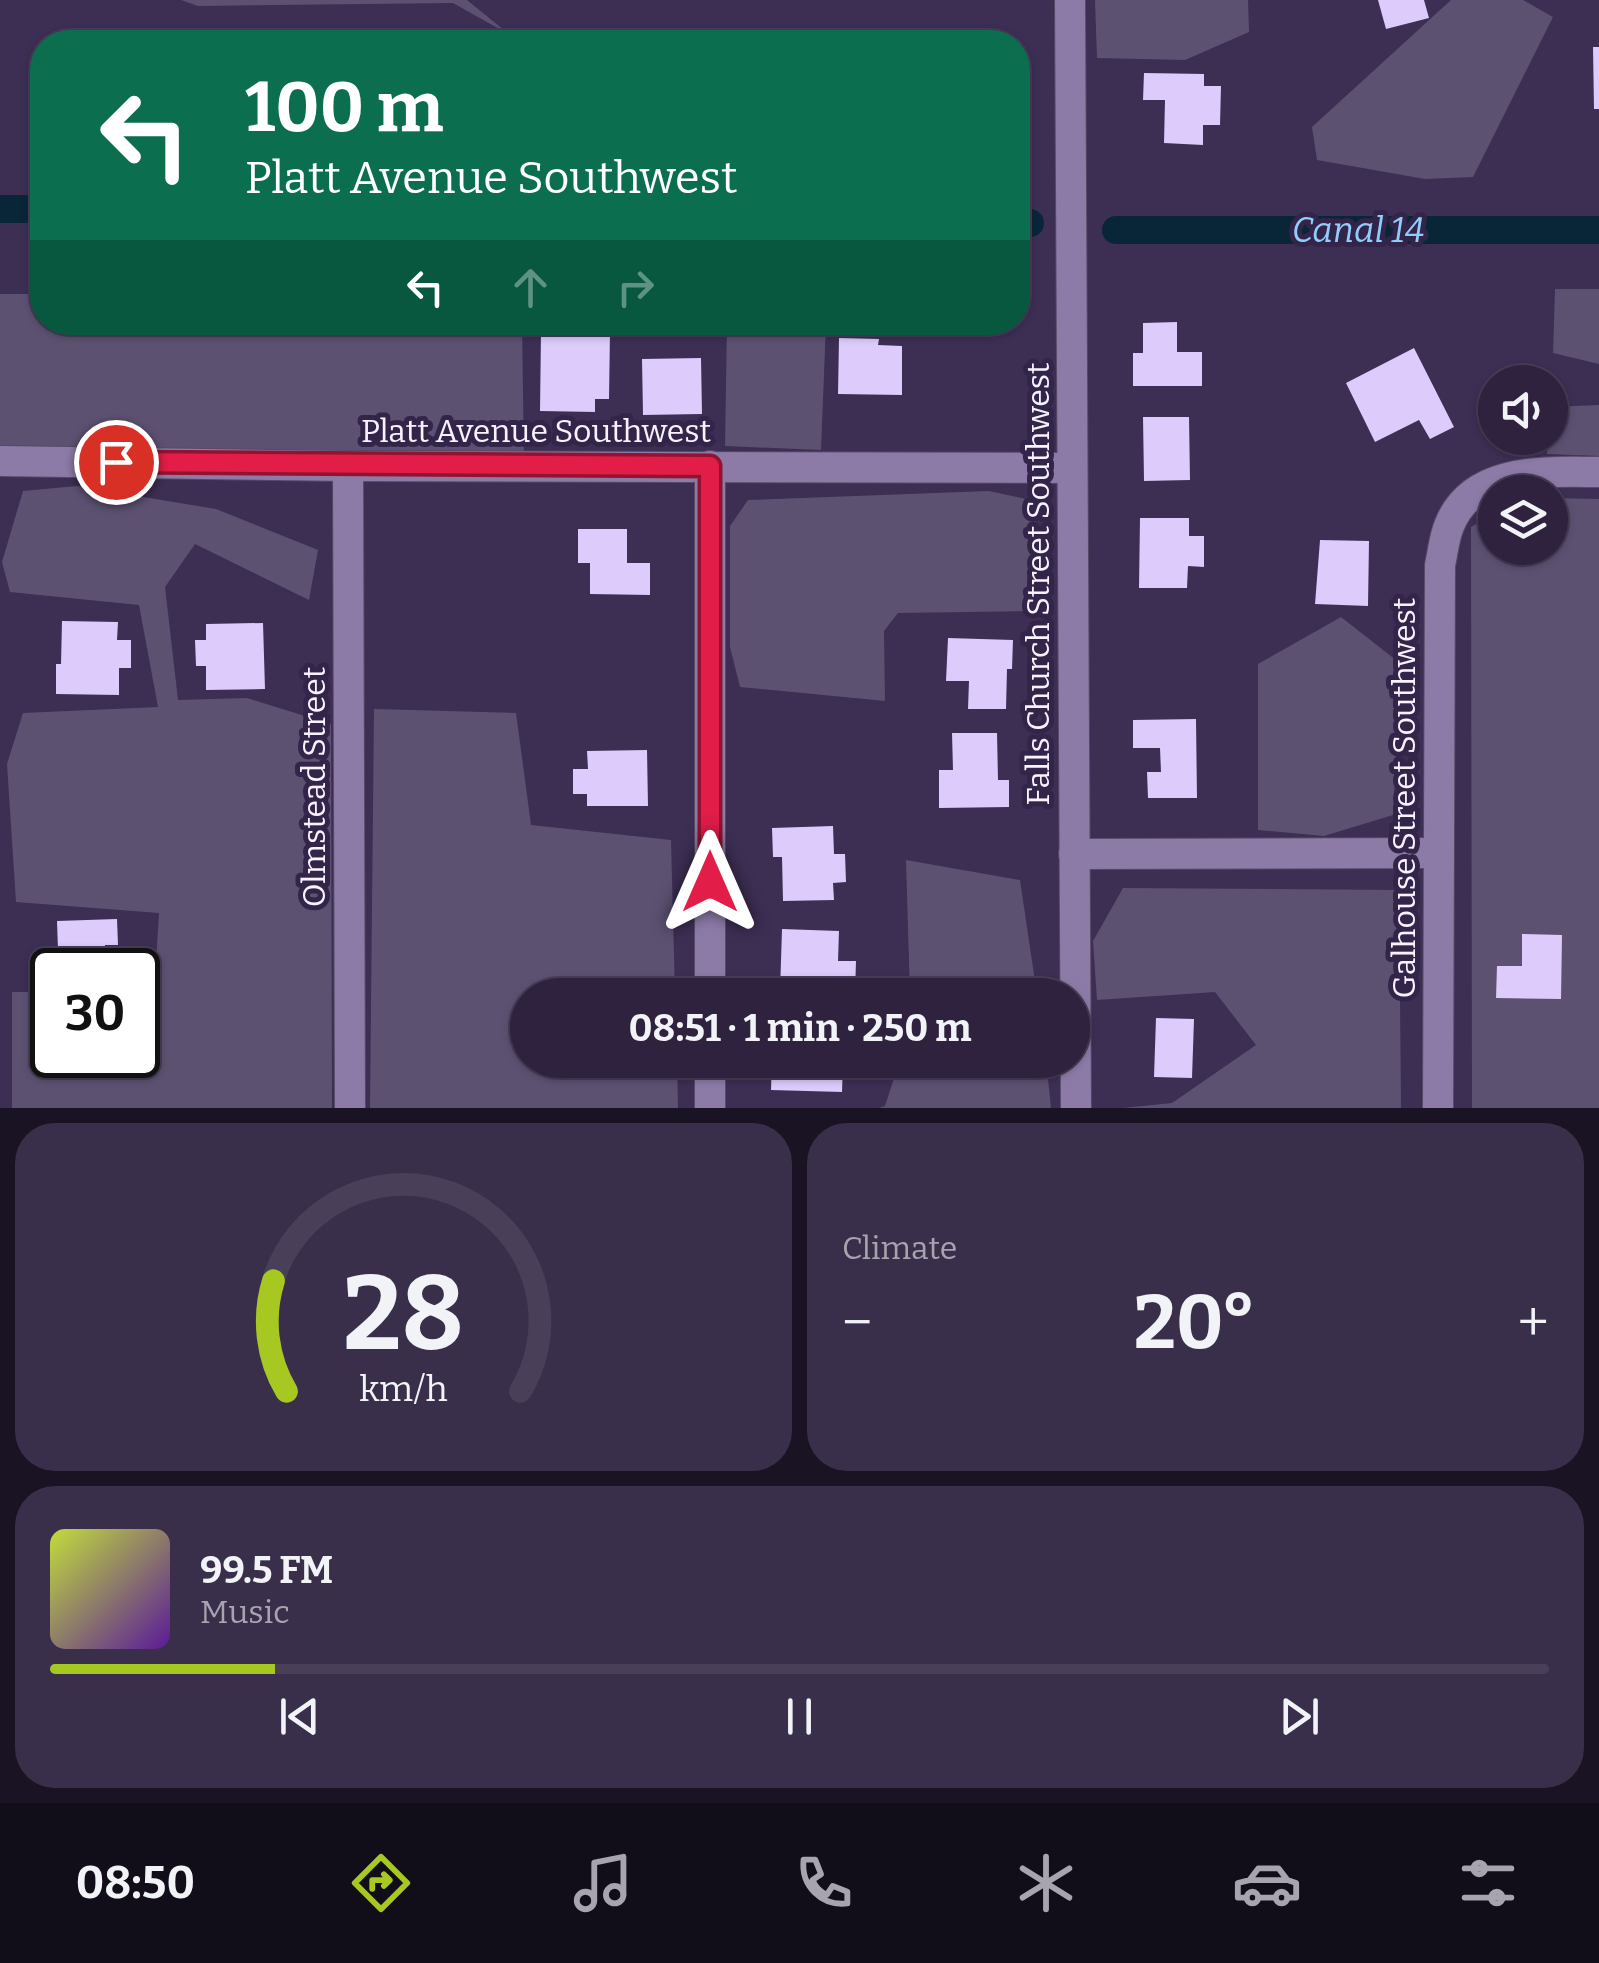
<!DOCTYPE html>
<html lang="en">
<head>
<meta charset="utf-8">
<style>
	:root { --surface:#2e223f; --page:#3a2f4a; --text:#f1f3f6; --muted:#a7a4b0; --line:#493f59; --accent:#a6c821 }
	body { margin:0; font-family:Bitter,serif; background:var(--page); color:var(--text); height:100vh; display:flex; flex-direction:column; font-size:38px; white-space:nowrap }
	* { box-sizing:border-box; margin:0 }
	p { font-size:32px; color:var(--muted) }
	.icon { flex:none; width:55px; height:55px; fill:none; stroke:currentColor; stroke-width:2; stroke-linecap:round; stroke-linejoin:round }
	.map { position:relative; height:1108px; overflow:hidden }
	.details { display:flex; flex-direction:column; gap:15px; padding:15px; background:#191323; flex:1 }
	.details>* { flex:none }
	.hud { position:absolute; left:30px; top:30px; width:1000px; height:305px; border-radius:40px; box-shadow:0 2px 8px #0004,0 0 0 2px var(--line); background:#0b6e4f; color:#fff; overflow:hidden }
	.fabs { position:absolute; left:1478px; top:365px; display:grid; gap:20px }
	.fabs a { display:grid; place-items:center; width:90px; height:90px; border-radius:50%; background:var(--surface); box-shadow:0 2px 8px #0004,0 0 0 2px var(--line); font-size:50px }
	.speed { position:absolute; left:30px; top:948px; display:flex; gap:20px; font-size:50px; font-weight:700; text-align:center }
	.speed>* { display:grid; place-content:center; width:130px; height:130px; border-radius:50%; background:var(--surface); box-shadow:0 2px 8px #0004,0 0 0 2px var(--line); line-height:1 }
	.speed .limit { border:5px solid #111; border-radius:15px; background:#fff; color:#111 }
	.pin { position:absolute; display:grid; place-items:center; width:85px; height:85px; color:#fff; margin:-42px; border:5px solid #fff; border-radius:50%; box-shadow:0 2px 10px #0007 }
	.me { position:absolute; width:110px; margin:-55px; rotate:0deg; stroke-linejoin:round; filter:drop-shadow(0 0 8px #0008) }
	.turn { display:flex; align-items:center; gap:35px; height:210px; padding:0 50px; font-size:45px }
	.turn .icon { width:130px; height:130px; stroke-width:2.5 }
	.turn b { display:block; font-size:70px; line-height:85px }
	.lanes { display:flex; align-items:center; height:95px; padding:0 50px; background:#0003; justify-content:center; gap:50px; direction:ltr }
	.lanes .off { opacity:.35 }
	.big { font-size:75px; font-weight:700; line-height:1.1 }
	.details .tile { flex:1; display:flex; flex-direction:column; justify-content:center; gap:15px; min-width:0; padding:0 35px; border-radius:40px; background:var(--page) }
	.details .dial { align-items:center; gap:0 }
	.dial svg { height:260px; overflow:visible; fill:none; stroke:var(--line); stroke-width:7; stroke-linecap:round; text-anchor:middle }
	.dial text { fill:var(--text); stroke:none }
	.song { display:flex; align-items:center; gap:30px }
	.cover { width:120px; height:120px; border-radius:15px; background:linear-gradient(135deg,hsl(70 70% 55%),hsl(270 70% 35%)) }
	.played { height:10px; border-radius:5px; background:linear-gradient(90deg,var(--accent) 15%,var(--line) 15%) }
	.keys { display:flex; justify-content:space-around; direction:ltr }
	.heat { display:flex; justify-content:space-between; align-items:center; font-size:55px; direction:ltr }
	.details .tiles { flex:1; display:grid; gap:15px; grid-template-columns:1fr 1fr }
	.tile:last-child { grid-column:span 2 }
	.trip { position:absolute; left:510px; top:978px; width:580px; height:100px; border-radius:50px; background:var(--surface); box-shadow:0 2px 8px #0004,0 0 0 2px var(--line); font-weight:700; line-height:100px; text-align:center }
	.dock { display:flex; height:160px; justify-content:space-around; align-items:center; background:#120e19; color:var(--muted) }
	.dock .icon { width:70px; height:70px }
	.dock .selected { color:var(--accent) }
	.dock b { font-size:45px; color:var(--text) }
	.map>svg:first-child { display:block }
	.green { fill:#5d5172 }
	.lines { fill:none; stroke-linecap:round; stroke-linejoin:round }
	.canal { stroke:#092639; stroke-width:28 }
	.building { fill:#dccbfb }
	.minor-casing { stroke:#564a68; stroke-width:32 }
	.minor { stroke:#8c7ba7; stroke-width:30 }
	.route-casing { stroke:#92132f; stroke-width:25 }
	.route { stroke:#e11d48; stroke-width:18 }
	.labels { text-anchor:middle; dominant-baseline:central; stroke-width:10; stroke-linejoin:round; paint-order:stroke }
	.street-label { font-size:32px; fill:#f6f3fd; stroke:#332449 }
	.water-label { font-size:35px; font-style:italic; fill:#90cdfb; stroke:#332449 }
</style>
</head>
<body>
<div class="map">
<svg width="1599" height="1108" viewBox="0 0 1599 1108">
	<rect width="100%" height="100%" fill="#3d2e54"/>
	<g class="green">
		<polygon points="181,0 467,0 510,35 453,3 198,6"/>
		<polygon points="1095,0 1248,0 1249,32 1185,60 1097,58"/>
		<polygon points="1451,0 1523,0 1553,17 1473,177 1425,179 1317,160 1312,127"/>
		<polygon points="1555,289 1599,289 1599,364 1553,353"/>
		<polygon points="0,294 42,294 42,322 522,323 524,458 0,447"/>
		<polygon points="727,323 826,323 821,450 725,446"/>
		<polygon points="1599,405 1599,456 1547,454 1550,407"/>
		<polygon points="77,486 216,509 318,550 309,600 195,544 165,587 178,700 247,698 331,724 332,1108 12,1108 12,992 52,992 52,1055 138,1055 138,993 154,993 159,913 16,902 7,764 23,713 158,707 139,605 10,592 2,562 23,491"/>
		<polygon points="989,491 1031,500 1047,578 1038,611 898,613 884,631 885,701 740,687 730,647 730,526 748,500"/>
		<polygon points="1550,498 1599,499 1599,1108 1472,1108 1471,527 1495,513 1495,548 1550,548"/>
		<polygon points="1341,617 1401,664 1393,815 1324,836 1258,830 1258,664"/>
		<polygon points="374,709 516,713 531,825 671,840 675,995 528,995 528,1060 677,1060 678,1108 370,1108"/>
		<polygon points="906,860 1020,880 1037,995 910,995"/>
		<polygon points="1123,888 1399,890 1401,1108 1123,1108 1172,1103 1256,1045 1215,992 1097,1000 1093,941"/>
		<polygon points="900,1060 1046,1060 1051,1108 879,1108 885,1106"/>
	</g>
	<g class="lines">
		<g class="canal">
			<polyline points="0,209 42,209"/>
			<polyline points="1018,222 1030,223"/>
			<polyline points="1116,230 1599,230"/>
		</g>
	</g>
	<g class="building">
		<polygon points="1378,0 1424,0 1429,18 1386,29"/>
		<polygon points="1593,47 1599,47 1599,109 1594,109"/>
		<polygon points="1144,73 1204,74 1204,86 1221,86 1220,125 1203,125 1203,145 1164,143 1165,100 1143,100"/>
		<polygon points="1177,322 1177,352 1202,352 1202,386 1133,386 1133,353 1143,353 1143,323"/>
		<polygon points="541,331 610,332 609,399 595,399 595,412 540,411"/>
		<polygon points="839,338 879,339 878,345 902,346 902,395 838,394"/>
		<polygon points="1414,348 1454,427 1430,439 1419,420 1375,442 1346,383"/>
		<polygon points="701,358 702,414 643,415 642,359"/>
		<polygon points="1143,417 1189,417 1190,480 1144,481"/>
		<polygon points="1140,518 1189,518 1189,536 1204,536 1204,567 1188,566 1187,588 1139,588"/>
		<polygon points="578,529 627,529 627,563 650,563 650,595 590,594 590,563 578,563"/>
		<polygon points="1320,540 1369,541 1368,606 1315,604"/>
		<polygon points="62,621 118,622 117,640 131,640 131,668 119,668 119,695 56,694 56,664 61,664"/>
		<polygon points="263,623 265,689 206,690 206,666 196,666 195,640 206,640 206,624"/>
		<polygon points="948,638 1013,640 1012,669 1007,669 1006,709 968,709 969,681 946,681"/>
		<polygon points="1196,719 1197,798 1148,798 1147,772 1161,772 1160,748 1133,748 1133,720"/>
		<polygon points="952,733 997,733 998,780 1009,780 1009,807 939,808 939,770 953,770"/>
		<polygon points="647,750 648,806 587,806 587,794 573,794 573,769 588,769 587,751"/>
		<polygon points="833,826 834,854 845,854 846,882 833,883 834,900 783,901 782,857 773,857 772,828"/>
		<polygon points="117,919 118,945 105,945 106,970 52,970 52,981 44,981 43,951 58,950 57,921"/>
		<polygon points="782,929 839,931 838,961 856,961 855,993 780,992"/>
		<polygon points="1522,934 1562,935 1561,999 1496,998 1497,966 1522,966"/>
		<polygon points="1156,1018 1194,1019 1192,1078 1154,1077"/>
		<polygon points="772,1060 843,1061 842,1092 771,1090"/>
	</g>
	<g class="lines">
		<g class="minor-casing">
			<g id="minor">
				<polyline points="1070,0 1076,1108"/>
				<polyline points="0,461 348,466 1072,468"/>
				<polyline points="348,466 350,1108"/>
				<polyline points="710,466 710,995"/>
				<polyline points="1074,854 1437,853"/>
				<polyline points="710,1060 710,1108"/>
				<path d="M1438 1108 1440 565C1443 552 1444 538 1449 526 1472 466 1546 472 1599 472"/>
			</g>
		</g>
		<use href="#minor" class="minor"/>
	</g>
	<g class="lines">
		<g class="route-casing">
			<polyline id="route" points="116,462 710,466 710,882"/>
		</g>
		<use href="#route" class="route"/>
	</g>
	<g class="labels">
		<g class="street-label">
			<text x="536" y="431">Platt Avenue Southwest</text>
			<text transform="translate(1038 584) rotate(-90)">Falls Church Street Southwest</text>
			<text transform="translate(314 787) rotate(-90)">Olmstead Street</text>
			<text transform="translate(1404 798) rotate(-90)">Galhouse Street Southwest</text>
		</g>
		<g class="water-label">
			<text x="1358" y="230">Canal 14</text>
		</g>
	</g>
</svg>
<div class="fabs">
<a><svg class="icon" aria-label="sound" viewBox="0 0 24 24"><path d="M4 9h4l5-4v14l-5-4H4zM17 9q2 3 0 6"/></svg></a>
<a><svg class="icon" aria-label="layers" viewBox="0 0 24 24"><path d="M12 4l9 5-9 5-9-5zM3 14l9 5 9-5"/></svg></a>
</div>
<div class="speed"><div class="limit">30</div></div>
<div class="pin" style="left:116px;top:462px;background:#d93025"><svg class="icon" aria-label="arrive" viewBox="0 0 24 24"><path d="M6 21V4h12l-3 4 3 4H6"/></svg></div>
<svg class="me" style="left:710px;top:882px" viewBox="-20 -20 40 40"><path d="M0-17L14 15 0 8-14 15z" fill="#e11d48" stroke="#fff" stroke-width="4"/></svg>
<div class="trip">08:51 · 1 min · 250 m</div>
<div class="hud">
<div class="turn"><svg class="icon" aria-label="left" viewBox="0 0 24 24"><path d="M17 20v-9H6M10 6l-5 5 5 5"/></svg><div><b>100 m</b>Platt Avenue Southwest</div></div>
<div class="lanes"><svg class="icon" aria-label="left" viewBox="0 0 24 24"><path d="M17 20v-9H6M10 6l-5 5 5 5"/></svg><svg class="icon off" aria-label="ahead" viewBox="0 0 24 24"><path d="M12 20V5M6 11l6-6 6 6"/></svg><svg class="icon off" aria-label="right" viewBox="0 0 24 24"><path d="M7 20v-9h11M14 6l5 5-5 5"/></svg></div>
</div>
</div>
<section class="details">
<div class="tiles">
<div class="tile dial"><svg viewBox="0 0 100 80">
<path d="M14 69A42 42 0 1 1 86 69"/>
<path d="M14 69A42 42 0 0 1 10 35" stroke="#a6c821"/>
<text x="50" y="56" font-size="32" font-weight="700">28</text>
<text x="50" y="72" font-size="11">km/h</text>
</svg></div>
<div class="tile"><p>Climate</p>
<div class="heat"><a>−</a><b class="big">20°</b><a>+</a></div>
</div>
<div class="tile">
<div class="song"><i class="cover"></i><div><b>99.5 FM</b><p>Music</p></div></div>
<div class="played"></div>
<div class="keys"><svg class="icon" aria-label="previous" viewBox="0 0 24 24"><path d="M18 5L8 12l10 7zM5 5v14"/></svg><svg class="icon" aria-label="pause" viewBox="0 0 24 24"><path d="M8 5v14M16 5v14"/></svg><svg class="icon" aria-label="next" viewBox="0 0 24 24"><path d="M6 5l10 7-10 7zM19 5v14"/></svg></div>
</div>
</div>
</section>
<nav class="dock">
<b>08:50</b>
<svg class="icon selected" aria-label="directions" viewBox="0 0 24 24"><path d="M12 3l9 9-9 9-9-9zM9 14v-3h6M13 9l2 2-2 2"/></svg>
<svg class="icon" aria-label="music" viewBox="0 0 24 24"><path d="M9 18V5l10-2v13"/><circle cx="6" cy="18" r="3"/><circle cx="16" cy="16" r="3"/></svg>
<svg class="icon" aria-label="phone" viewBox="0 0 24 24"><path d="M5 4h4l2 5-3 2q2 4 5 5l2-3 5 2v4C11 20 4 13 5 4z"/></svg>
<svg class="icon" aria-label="climate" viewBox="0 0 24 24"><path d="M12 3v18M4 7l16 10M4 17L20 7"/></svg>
<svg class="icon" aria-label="car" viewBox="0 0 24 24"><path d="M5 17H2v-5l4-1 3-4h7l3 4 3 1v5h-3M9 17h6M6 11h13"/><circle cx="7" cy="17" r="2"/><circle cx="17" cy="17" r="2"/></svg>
<svg class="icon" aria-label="filters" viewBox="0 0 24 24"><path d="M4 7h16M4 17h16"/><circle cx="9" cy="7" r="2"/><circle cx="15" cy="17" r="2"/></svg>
</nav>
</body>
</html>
